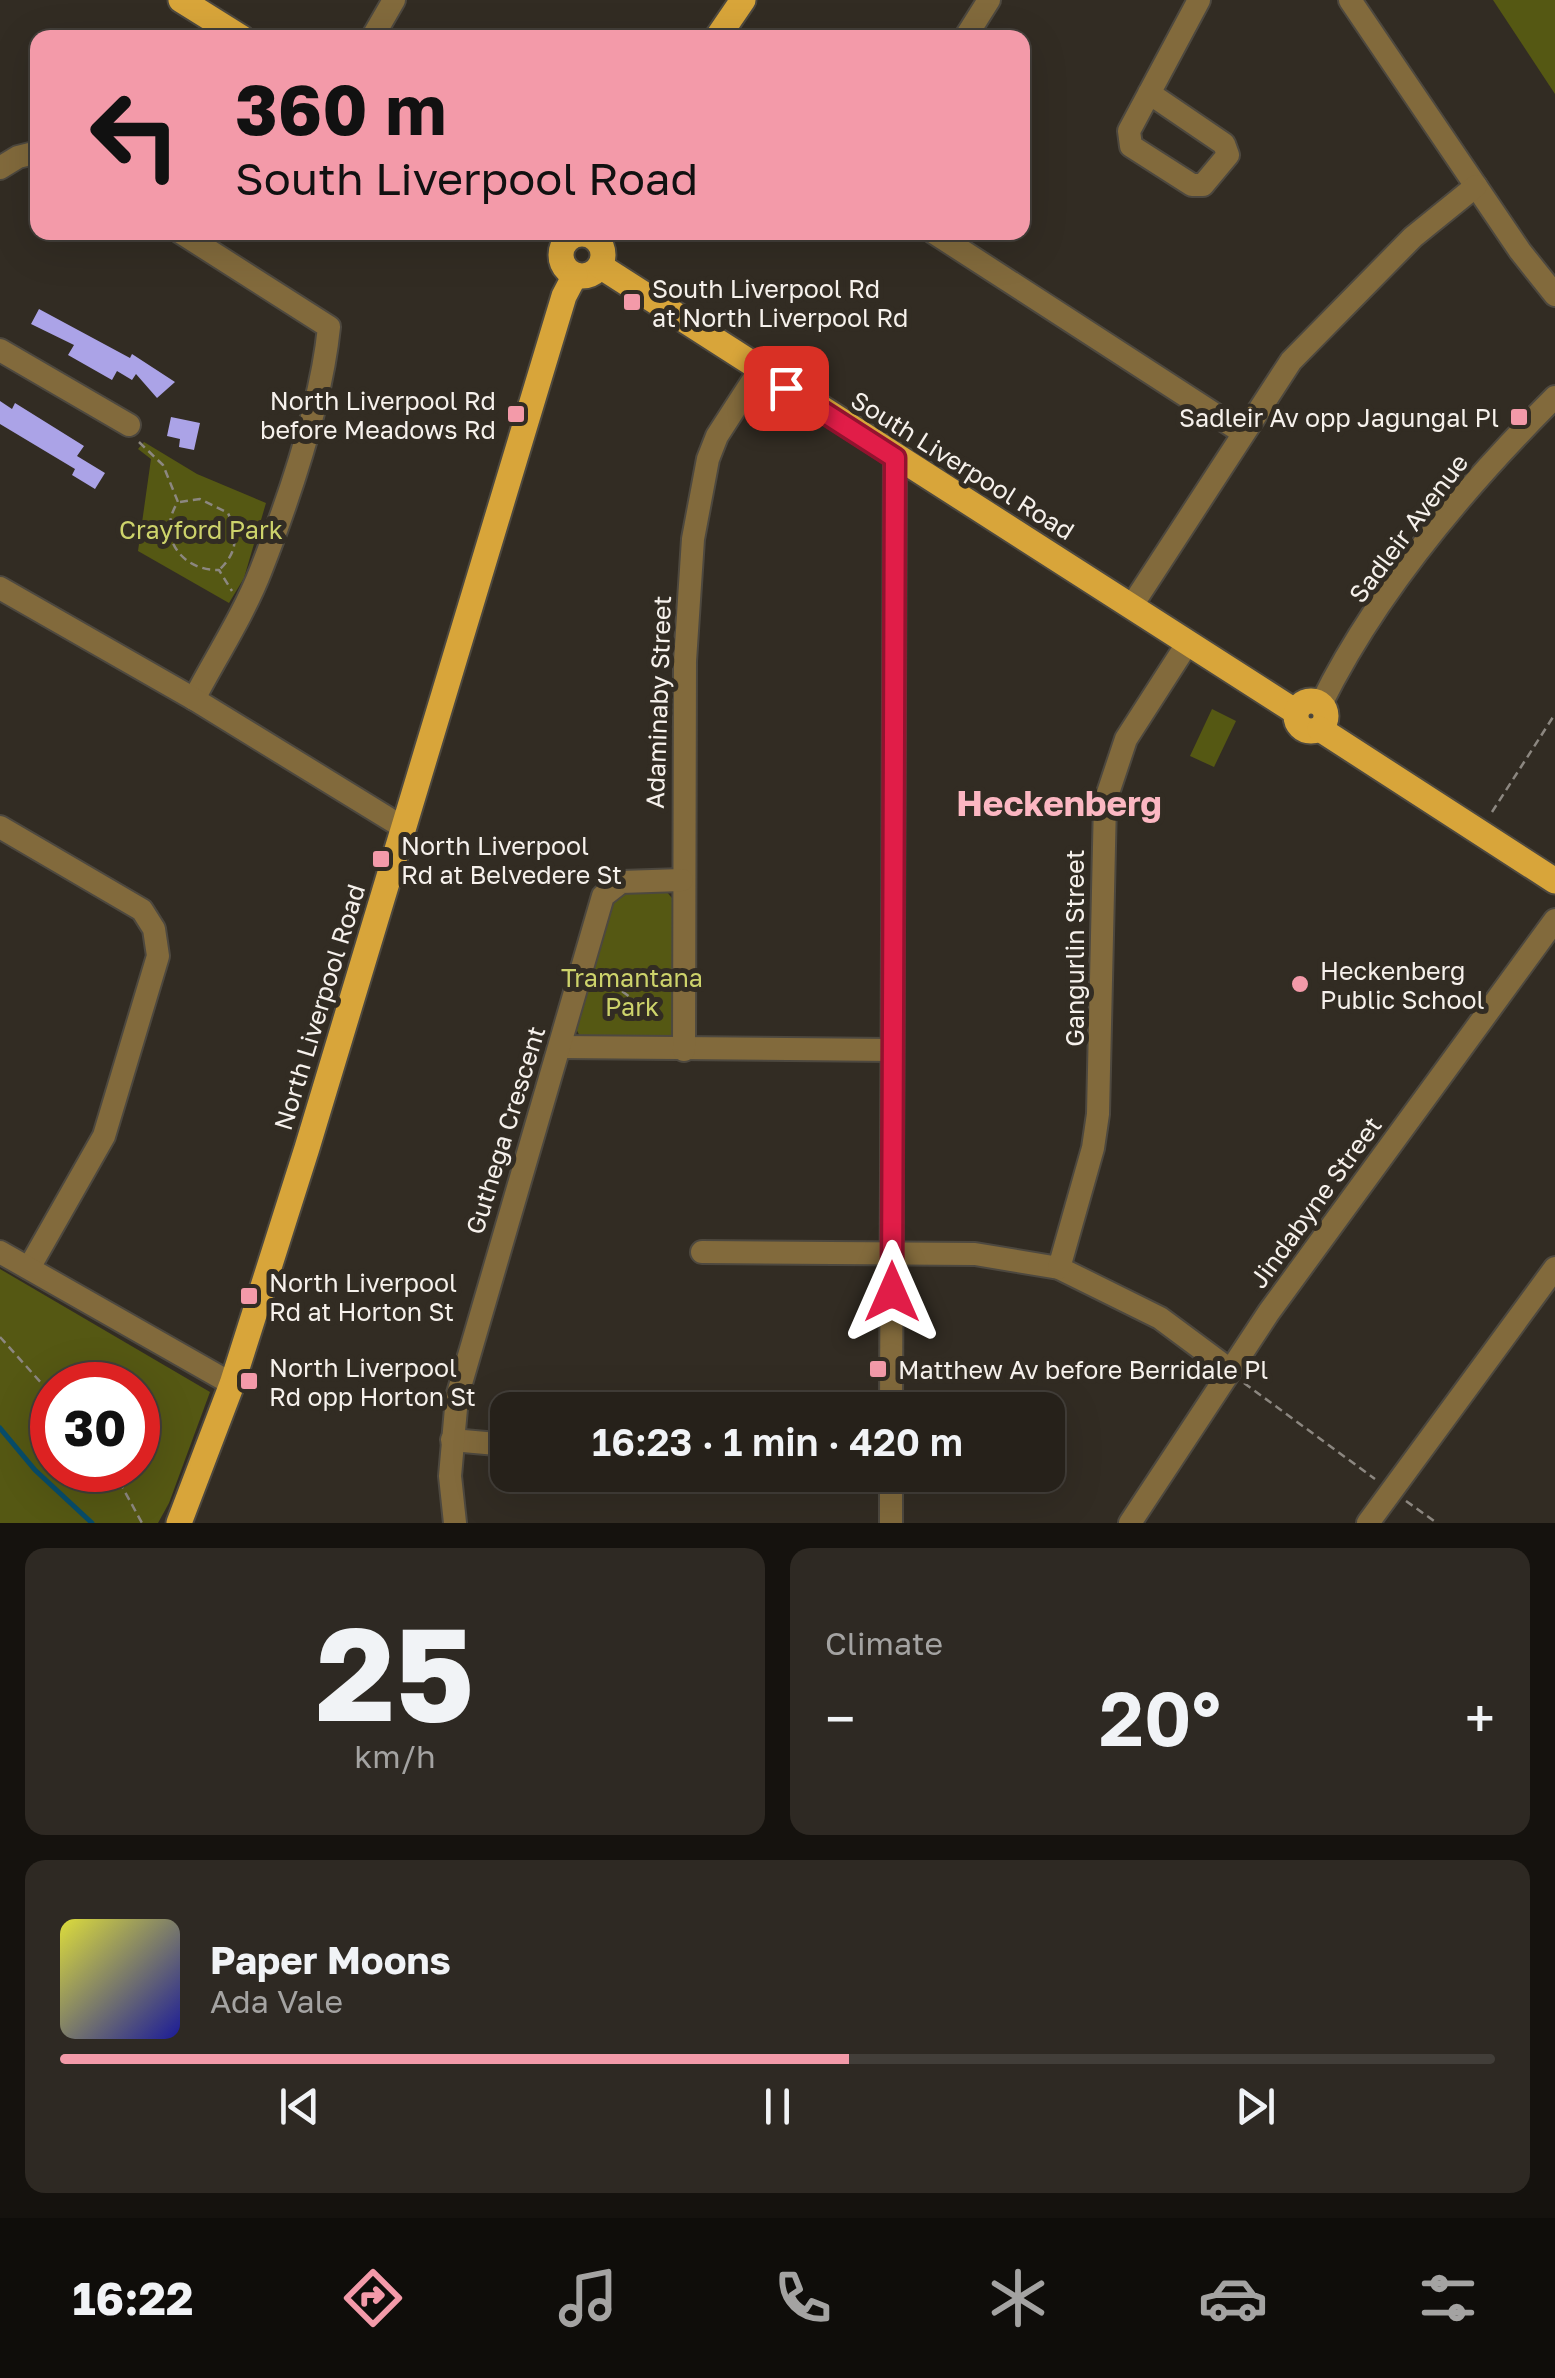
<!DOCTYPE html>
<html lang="en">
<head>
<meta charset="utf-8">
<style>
	:root { --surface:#26211a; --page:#2e2923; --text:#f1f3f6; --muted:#a4a3a2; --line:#423e39; --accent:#f39aa9 }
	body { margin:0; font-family:"Golos Text",sans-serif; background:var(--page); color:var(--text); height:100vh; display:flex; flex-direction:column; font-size:38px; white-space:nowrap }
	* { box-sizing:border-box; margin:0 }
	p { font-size:32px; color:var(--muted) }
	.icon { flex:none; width:55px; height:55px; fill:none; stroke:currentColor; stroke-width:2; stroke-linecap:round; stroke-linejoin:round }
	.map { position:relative; height:1523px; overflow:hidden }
	.side { display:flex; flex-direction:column; gap:25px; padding:25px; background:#15120e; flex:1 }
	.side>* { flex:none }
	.top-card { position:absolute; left:30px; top:30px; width:1000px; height:210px; border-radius:20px; box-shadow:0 10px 40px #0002,0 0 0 2px var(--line); background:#f39aa9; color:#111; overflow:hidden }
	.speed { position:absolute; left:30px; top:1362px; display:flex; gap:20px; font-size:50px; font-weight:700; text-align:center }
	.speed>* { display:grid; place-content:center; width:130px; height:130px; border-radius:50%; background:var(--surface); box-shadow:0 10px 40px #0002,0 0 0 2px var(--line); line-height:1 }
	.speed .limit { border:15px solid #d22; background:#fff; color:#111 }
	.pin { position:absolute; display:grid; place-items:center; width:85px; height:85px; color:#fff; margin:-42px; border-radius:20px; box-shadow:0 5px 15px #0006 }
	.me { position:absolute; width:110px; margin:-55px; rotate:0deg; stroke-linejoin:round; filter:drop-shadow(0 0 8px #0008) }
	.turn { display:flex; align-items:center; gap:35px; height:210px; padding:0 40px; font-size:45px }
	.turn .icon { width:130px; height:130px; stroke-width:2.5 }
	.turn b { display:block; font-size:70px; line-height:85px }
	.big { font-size:75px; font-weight:600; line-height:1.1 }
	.side .widget { flex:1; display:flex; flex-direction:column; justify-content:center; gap:15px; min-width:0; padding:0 35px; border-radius:20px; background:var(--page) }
	.side .dial { align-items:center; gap:0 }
	.dial b { font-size:130px; line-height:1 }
	.song { display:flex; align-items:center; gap:30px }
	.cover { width:120px; height:120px; border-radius:15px; background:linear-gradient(135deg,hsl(60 70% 55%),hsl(240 70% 35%)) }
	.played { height:10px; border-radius:5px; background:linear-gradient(90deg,var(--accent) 55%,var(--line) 55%) }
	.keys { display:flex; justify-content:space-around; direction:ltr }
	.heat { display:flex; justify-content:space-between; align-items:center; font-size:55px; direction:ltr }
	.side .tiles { flex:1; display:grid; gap:25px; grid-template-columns:1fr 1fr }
	.widget:last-child { grid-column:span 2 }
	.trip { position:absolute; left:490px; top:1392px; width:575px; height:100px; border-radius:20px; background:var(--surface); box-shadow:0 10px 40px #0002,0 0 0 2px var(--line); font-weight:600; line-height:100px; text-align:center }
	.dock { display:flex; height:160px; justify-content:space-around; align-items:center; background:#0f0d0a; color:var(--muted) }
	.dock .icon { width:70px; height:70px }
	.dock .active { color:var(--accent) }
	.dock b { font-size:45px; color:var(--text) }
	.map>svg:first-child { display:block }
	.green { fill:#555813; fill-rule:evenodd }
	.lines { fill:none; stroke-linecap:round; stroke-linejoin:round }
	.stream { stroke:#084d6a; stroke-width:5 }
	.building { fill:#aba3e7 }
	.minor-casing { stroke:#4d483f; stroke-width:26 }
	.major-casing { stroke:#4d483f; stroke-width:29 }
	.path { stroke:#8c8780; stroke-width:2.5; stroke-dasharray:8 5; stroke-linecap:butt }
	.minor { stroke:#826a3c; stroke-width:22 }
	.major { stroke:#d8a53a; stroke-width:25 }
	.route-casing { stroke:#92132f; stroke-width:25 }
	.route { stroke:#e11d48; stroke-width:18 }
	.poi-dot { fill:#f39aa9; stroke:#322c23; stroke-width:4 }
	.labels { text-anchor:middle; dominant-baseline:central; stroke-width:10; stroke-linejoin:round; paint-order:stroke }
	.poi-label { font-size:25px; fill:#f6f1ec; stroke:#322c23; text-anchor:start }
	.street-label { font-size:25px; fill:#f6f1ec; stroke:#322c23 }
	.park-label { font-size:25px; fill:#cdd36b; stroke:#322c23 }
	.district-label { font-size:35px; font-weight:bold; fill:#fcb7c2; stroke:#322c23 }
</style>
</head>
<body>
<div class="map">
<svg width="1555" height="1523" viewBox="0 0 1555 1523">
	<rect width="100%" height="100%" fill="#322c23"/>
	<g class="green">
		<polygon points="1493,0 1555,0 1555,94"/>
		<polygon points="144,442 197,474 266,503 244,578 229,603 138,551 151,459 138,449"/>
		<polygon points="1212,709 1236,721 1214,767 1190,756"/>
		<polygon points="623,891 666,891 677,904 677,1028 672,1037 582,1040 575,1027 613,901"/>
		<path d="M0 1269 210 1392 169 1503 158 1523H0ZM52 1385H138V1470H52Z"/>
	</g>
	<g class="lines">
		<polyline class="stream" points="0,1428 35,1470 92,1523"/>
	</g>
	<g class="building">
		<polygon points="39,309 130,358 132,354 175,382 157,398 136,374 132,380 117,371 112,380 68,355 74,345 31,324"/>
		<polygon points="0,401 12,409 15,403 84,446 77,456 105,473 95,489 72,475 75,469 0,424"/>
		<polygon points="171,417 200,423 194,450 179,447 180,439 167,436"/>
	</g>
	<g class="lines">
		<g class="minor-casing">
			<g id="minor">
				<polyline points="1350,0 1520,251 1555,295"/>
				<polyline points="372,38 394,0"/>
				<polyline points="965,38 989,0"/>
				<polyline points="1149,93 1224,144 1228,155 1203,185 1192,185 1131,146 1129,131 1199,0"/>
				<polyline points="0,168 18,157 38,152"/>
				<path d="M180 232 329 327C321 406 290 496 261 570 244 614 216 657 194 699"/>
				<polyline points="933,232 1242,432"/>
				<polyline points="0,350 129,425"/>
				<polyline points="0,588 194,699 404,828"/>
				<polyline points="1131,607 1291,361 1413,237 1476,186"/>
				<path d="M1321 704C1377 590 1466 486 1555 397"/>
				<polyline points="0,827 142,910 154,929 158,956 104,1136 29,1268"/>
				<polyline points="560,1047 892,1050"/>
				<polyline points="684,1050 685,661 693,539 708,459 717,436 759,371"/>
				<polyline points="0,1252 232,1384"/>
				<polyline points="702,1252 975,1254 1059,1268 1160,1318 1230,1370"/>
				<polyline points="1059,1268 1093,1148 1098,1114 1105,802 1126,739 1187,644"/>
				<polyline points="891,1410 895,458"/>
				<polyline points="452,1440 508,1445"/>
				<polyline points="455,1523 450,1476 457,1397 603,896 621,882 682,880"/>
				<polyline points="891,1523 891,1475"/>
				<polyline points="1130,1523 1269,1312 1555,920"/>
				<polyline points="1368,1523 1555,1268"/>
			</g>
		</g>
		<g class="major-casing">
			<g id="major">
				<polyline points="181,0 242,38"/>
				<polyline points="717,38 743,0"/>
				<circle cx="582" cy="255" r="21"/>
				<polyline points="600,266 1296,712"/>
				<circle cx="1311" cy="716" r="15"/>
				<polyline points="1320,729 1555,881"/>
				<polyline points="179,1523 232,1384 307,1148 564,296 575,275"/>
			</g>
		</g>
		<g class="path">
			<path d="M139 442 163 465 178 502C156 535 181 571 219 570L232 591"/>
			<path d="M180 502 200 499 228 513C238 536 238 552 219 570"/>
			<polyline points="1492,812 1555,714"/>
			<polyline points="601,976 663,1021"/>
			<polyline points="0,1337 52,1395"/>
			<polyline points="1244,1383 1375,1479"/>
			<polyline points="113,1470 142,1523"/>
			<polyline points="1406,1501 1437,1523"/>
		</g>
		<use href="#minor" class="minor"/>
		<use href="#major" class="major"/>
	</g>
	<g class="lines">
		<g class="route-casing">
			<polyline id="route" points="786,388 895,458 892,1292"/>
		</g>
		<use href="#route" class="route"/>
	</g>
	<g class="poi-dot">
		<rect x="622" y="292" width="20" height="20" rx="5"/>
		<rect x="506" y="404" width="20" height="20" rx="5"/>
		<rect x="1509" y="407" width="20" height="20" rx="5"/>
		<rect x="371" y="849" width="20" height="20" rx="5"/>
		<circle cx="1300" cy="984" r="10"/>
		<rect x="239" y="1286" width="20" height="20" rx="5"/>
		<rect x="868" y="1359" width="20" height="20" rx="5"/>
		<rect x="239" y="1371" width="20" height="20" rx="5"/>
	</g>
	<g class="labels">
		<g class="poi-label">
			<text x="652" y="288">South Liverpool Rd<tspan x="652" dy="29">at North Liverpool Rd</tspan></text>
			<text x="496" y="400" text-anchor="end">North Liverpool Rd<tspan x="496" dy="29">before Meadows Rd</tspan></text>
			<text x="1499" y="417" text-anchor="end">Sadleir Av opp Jagungal Pl</text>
			<text x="401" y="845">North Liverpool<tspan x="401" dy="29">Rd at Belvedere St</tspan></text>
			<text x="1320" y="970">Heckenberg<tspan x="1320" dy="29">Public School</tspan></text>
			<text x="269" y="1282">North Liverpool<tspan x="269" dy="29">Rd at Horton St</tspan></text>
			<text x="269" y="1367">North Liverpool<tspan x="269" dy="29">Rd opp Horton St</tspan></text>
			<text x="898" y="1369">Matthew Av before Berridale Pl</text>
		</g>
		<g class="street-label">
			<text transform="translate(963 465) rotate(32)">South Liverpool Road</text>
			<text transform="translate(1408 528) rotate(-53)">Sadleir Avenue</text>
			<text transform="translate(658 702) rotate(-88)">Adaminaby Street</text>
			<text transform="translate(1074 948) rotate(-90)">Gangurlin Street</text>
			<text transform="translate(319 1007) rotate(-73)">North Liverpool Road</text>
			<text transform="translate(505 1130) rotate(-73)">Guthega Crescent</text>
			<text transform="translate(1315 1202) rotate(-54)">Jindabyne Street</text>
		</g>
		<g class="park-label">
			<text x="201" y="529">Crayford Park</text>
			<text x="632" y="977">Tramantana<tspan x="632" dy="29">Park</tspan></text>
		</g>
		<g class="district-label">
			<text x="1059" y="803">Heckenberg</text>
		</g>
	</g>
</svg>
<div class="speed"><div class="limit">30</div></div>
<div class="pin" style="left:786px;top:388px;background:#d93025"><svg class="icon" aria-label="arrive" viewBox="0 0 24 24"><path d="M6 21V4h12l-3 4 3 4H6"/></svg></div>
<svg class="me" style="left:892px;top:1292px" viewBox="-20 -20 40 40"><path d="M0-17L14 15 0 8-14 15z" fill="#e11d48" stroke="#fff" stroke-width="4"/></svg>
<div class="trip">16:23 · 1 min · 420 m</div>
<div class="top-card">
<div class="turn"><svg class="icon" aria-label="left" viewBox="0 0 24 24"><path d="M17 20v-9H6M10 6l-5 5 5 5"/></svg><div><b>360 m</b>South Liverpool Road</div></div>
</div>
</div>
<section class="side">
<div class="tiles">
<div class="widget dial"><b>25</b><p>km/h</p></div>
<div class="widget"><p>Climate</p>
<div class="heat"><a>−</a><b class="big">20°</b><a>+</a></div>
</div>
<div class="widget">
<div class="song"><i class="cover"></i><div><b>Paper Moons</b><p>Ada Vale</p></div></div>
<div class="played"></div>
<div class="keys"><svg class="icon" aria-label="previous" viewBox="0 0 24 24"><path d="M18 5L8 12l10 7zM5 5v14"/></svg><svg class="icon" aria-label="pause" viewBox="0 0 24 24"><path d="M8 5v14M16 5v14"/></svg><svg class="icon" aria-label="next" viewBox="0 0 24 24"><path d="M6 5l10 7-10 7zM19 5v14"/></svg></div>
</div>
</div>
</section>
<nav class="dock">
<b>16:22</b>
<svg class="icon active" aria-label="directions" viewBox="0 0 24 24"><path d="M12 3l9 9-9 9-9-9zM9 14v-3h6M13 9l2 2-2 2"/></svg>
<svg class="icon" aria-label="music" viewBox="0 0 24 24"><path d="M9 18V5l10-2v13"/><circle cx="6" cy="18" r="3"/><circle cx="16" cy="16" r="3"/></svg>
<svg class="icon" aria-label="phone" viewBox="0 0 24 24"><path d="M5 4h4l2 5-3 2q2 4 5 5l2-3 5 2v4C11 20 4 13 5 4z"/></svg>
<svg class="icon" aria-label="climate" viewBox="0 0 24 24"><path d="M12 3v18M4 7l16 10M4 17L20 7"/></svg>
<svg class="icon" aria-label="car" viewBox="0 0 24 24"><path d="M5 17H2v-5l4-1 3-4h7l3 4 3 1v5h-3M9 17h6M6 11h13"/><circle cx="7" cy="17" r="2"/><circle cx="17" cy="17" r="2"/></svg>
<svg class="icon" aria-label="filters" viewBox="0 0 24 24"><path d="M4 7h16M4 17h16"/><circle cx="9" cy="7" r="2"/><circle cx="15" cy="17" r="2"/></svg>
</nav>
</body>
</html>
